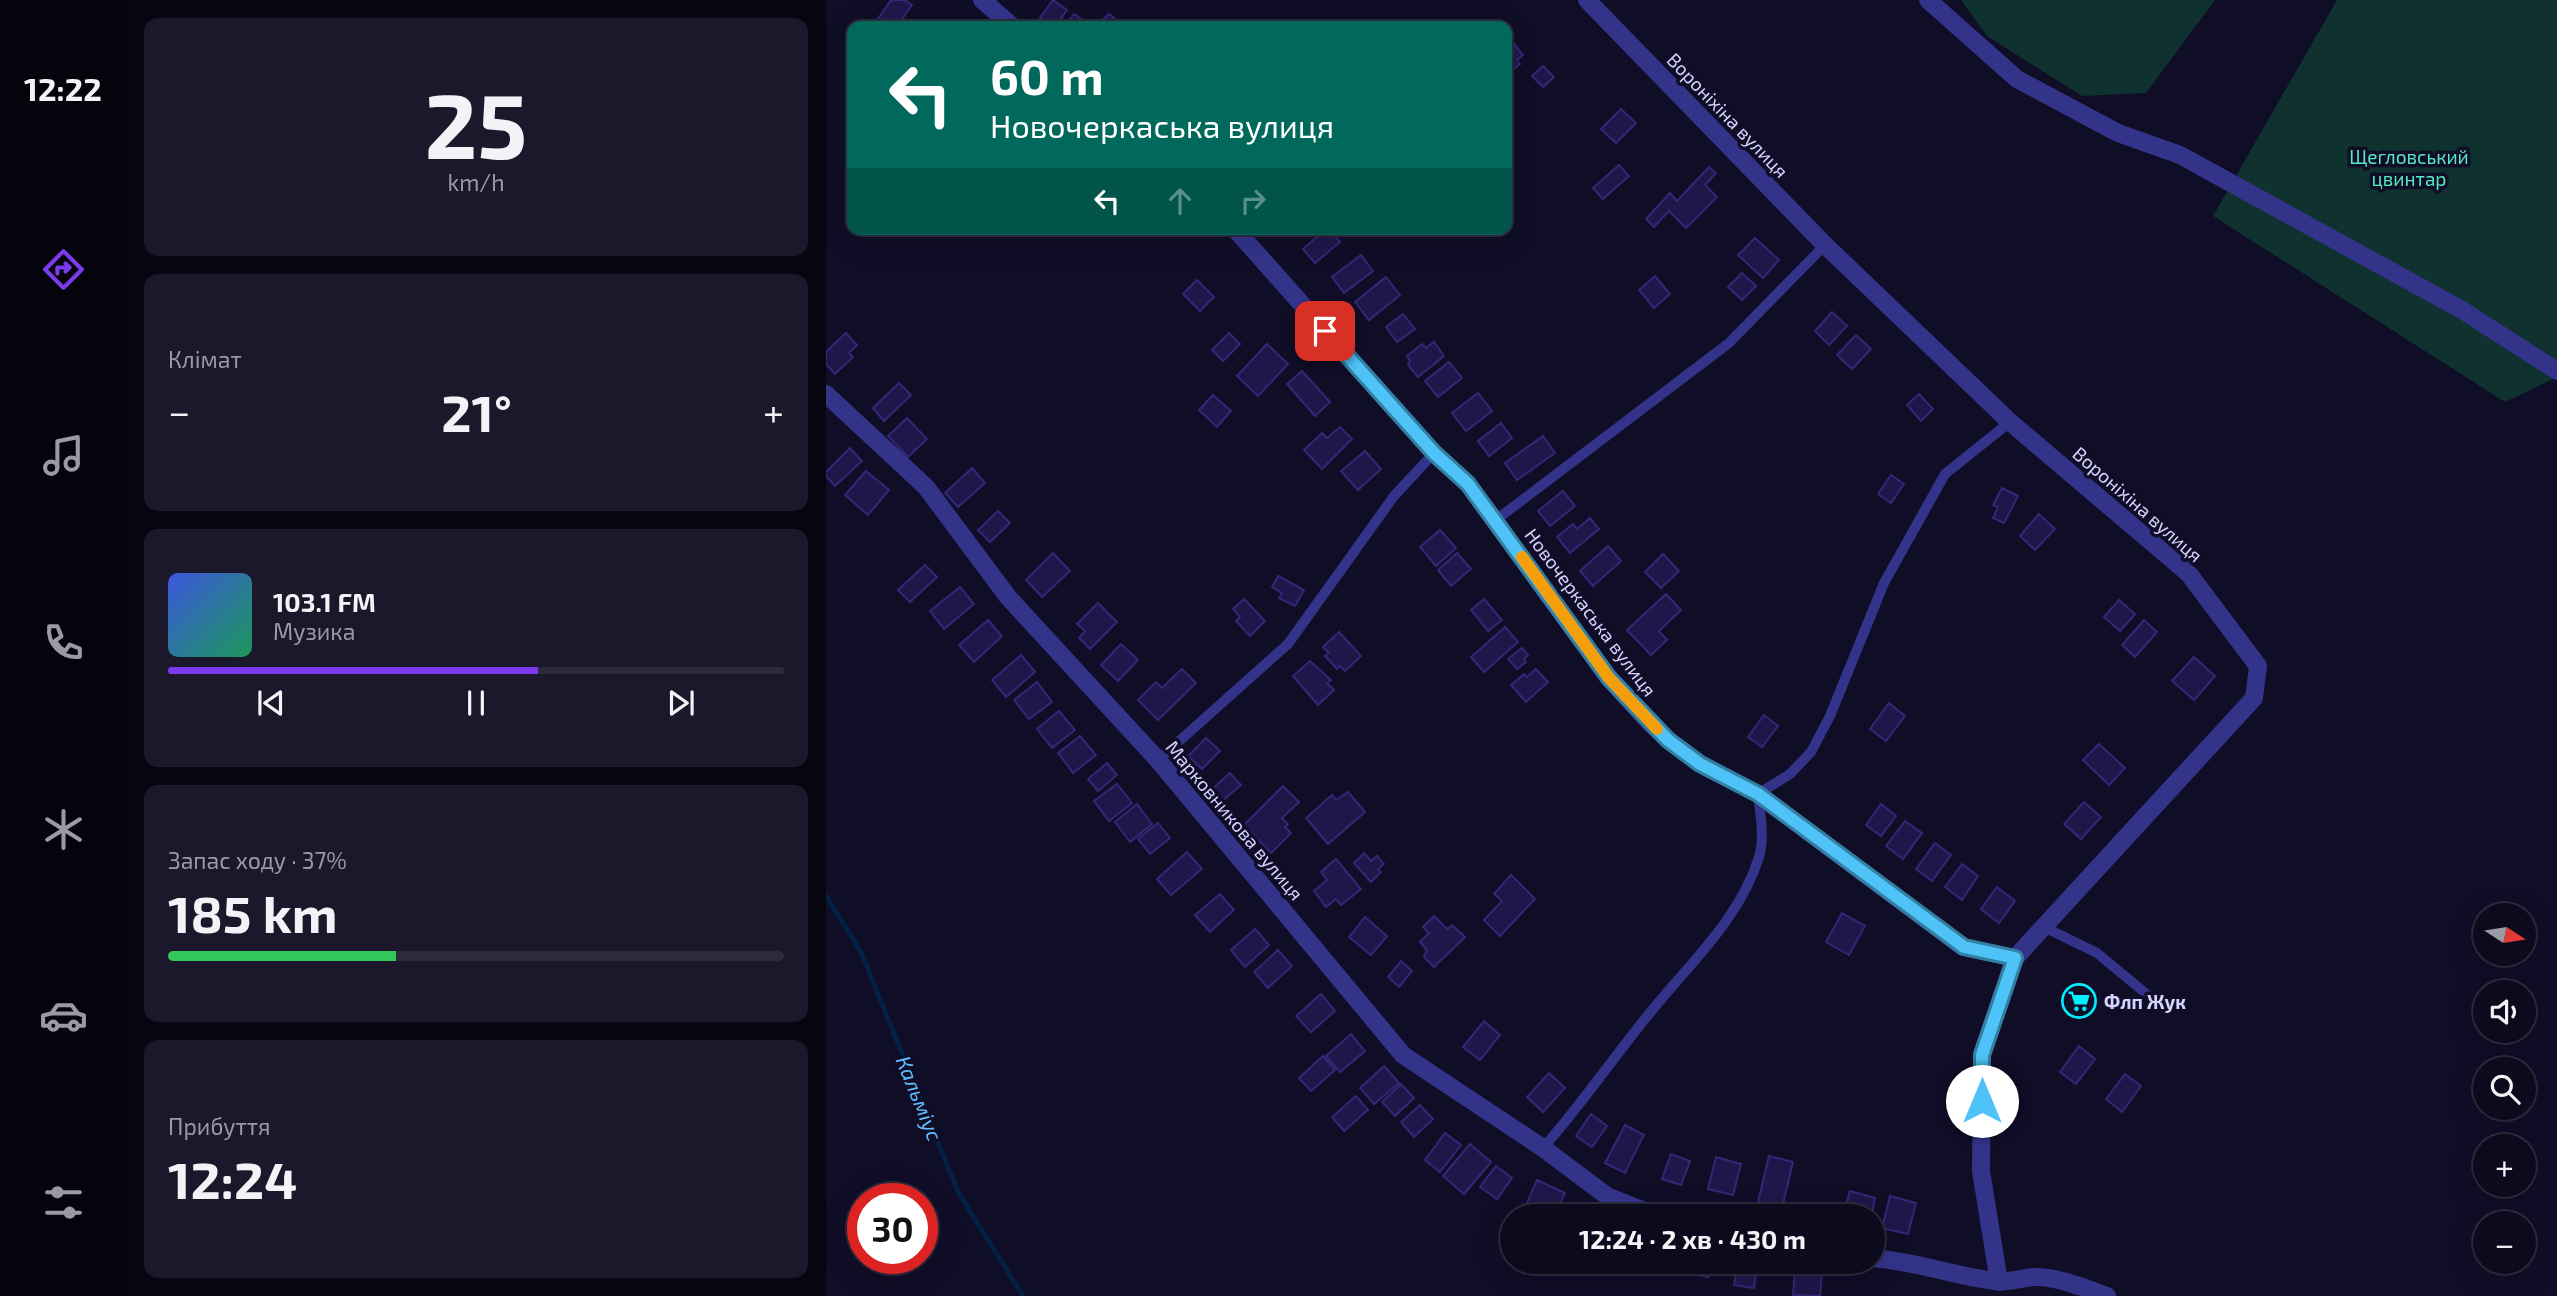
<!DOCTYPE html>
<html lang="uk">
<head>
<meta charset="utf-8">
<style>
	:root { --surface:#0c0a1d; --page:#1a182a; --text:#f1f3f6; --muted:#9a9aa4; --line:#2c2b3b; --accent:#7c3aed }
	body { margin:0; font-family:"Exo 2",sans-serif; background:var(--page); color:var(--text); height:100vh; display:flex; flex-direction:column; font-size:26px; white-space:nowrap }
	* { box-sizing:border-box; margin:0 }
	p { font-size:23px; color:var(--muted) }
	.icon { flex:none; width:38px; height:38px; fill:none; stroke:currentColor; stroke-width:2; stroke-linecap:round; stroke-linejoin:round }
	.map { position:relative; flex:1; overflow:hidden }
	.drawer { display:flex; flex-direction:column; gap:18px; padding:18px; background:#070610; width:700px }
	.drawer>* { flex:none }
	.hud { position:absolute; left:21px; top:21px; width:665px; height:214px; border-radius:14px; box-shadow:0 7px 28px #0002,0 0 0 2px var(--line); background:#00695c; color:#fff; overflow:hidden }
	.needle { width:46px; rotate:102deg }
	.controls { position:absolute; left:1647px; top:903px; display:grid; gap:14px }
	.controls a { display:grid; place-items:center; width:63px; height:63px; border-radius:50%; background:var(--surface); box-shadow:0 7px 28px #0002,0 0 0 2px var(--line); font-size:35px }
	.speed { position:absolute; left:21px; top:1183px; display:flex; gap:14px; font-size:35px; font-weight:700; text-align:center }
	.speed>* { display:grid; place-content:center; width:91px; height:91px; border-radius:50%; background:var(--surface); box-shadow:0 7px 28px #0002,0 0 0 2px var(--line); line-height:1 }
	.speed .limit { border:10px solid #d22; background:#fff; color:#111 }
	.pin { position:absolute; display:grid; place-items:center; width:60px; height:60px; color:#fff; margin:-30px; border-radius:14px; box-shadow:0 4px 10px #0006 }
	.me { position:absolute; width:77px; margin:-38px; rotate:0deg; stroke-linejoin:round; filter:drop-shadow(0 0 5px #0008) }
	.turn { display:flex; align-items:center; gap:24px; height:147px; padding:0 28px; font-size:32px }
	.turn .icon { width:91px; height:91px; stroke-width:2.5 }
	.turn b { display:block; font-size:49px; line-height:60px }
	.lanes { display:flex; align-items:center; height:66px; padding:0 28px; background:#0003; justify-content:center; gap:35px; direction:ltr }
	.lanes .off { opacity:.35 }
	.big { font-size:52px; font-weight:700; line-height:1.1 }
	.drawer .widget { flex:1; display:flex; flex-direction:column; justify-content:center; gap:10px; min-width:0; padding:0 24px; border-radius:14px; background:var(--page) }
	.drawer .dial { align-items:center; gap:0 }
	.dial b { font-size:91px; line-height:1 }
	.song { display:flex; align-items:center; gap:21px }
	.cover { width:84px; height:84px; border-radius:10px; background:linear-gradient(135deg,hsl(230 70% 55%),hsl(150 70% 35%)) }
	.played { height:7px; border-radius:4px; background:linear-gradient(90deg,var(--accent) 60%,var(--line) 60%) }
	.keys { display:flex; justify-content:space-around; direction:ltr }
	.heat { display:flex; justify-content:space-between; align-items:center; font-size:38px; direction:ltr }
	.charge { height:10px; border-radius:5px; background:linear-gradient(90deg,#34c759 37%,var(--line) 0) }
	.trip { position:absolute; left:674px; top:1204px; width:385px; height:70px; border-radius:35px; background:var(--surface); box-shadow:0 7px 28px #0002,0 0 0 2px var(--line); font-weight:700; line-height:70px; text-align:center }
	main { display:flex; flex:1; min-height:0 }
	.tab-bar { display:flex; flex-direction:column; width:126px; justify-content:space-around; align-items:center; background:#05040c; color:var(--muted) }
	.tab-bar .icon { width:49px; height:49px }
	.tab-bar .current { color:var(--accent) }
	.tab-bar b { font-size:32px; color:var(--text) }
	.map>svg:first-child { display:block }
	.green { fill:#0f312f }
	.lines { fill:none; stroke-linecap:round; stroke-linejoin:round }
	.stream { stroke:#052047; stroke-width:5 }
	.building { fill:#1f1749; stroke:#342778; stroke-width:2 }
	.lane { stroke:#33338a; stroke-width:10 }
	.street { stroke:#33338a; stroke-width:18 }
	.route-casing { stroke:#337fa1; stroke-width:18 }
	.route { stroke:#4fc3f7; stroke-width:12 }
	.slow { stroke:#f59e0b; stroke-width:12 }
	.labels { text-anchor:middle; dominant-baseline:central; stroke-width:7; stroke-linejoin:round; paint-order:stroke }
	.street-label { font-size:19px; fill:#d6d2ff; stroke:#100d27 }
	.park-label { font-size:19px; fill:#53ebbf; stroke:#100d27 }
	.poi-label { font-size:19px; font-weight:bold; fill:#d6d2ff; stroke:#100d27; text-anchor:start }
	.water-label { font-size:21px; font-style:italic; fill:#60bcff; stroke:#100d27 }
</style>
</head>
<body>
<main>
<nav class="tab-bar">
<b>12:22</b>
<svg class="icon current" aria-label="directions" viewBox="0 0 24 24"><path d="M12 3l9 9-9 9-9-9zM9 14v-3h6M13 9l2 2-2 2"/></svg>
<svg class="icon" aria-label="music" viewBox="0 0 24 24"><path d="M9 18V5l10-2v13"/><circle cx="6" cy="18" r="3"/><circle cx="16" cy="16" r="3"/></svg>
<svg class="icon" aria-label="phone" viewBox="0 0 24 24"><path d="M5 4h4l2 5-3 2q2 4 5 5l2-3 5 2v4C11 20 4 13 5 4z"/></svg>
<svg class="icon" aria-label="climate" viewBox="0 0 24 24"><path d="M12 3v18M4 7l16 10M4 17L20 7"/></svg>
<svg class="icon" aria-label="car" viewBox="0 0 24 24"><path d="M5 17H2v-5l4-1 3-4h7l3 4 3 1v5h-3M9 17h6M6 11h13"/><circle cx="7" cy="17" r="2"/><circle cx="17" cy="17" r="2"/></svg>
<svg class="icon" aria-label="filters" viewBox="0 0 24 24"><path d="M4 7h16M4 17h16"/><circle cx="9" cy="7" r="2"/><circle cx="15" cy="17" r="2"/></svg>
</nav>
<section class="drawer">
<div class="widget dial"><b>25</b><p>km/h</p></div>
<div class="widget"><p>Клімат</p>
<div class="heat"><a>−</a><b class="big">21°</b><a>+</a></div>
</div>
<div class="widget">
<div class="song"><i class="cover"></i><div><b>103.1 FM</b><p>Музика</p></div></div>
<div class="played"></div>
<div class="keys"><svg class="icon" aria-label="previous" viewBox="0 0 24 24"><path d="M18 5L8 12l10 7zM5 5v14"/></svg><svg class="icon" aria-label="pause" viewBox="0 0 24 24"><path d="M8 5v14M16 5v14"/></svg><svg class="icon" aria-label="next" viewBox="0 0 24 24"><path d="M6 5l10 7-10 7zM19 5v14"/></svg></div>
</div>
<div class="widget"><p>Запас ходу · 37%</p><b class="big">185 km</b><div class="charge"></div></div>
<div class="widget"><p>Прибуття</p><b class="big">12:24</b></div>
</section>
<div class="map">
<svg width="1731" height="1296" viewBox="0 0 1731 1296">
	<rect width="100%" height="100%" fill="#100d27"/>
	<g class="green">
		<polygon points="1135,0 1389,0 1320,93 1256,96 1161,36"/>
		<polygon points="1511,0 1731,0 1731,377 1679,402 1387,216"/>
	</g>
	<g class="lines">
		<polyline class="stream" points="0,896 35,952 132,1192 197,1296"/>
	</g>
	<g class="building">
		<polygon points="65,0 79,0 86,5 71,26 63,26 52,19"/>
		<polygon points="227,0 241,10 230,26 214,18"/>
		<polygon points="248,14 259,22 256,26 239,26"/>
		<polygon points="283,14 298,26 270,26"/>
		<polygon points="684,39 697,55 691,60 694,64 683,73 681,71 681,42"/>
		<polygon points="717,66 728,77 717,87 706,76"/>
		<polygon points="795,109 810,123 790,143 775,129"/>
		<polygon points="793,165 803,176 777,199 767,188"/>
		<polygon points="883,167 890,173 879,185 891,197 860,228 843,211 828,227 820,219 844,193 851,201"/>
		<polygon points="500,229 503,229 514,242 489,263 477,249"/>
		<polygon points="929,238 953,260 937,278 912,255"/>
		<polygon points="535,255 547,271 518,293 506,277"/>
		<polygon points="916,273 930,286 916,300 902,287"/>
		<polygon points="829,276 844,294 828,308 813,290"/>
		<polygon points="560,277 574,295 543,320 529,302"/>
		<polygon points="371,280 388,297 374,311 357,294"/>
		<polygon points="1006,312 1021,326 1003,345 989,331"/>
		<polygon points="577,314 589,329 571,342 560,327"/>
		<polygon points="20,333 31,345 23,353 27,357 9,374 0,364 0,352"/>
		<polygon points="403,333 414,344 397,361 386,350"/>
		<polygon points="1030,335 1045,349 1026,369 1011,355"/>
		<polygon points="608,342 618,356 592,377 582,365 584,361 581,356 596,344 600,348"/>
		<polygon points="441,344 462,364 432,396 411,376"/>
		<polygon points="623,362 636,378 612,397 599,381"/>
		<polygon points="476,371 504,402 489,416 461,384"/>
		<polygon points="73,383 85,395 58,421 47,408"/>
		<polygon points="652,393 666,411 640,431 626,413"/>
		<polygon points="1093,394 1107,409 1095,421 1081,405"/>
		<polygon points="387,395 405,411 391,427 373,410"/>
		<polygon points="81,418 101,439 82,457 62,436"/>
		<polygon points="675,423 686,438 663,456 652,441"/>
		<polygon points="514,427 526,439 496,469 478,450 496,433 501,438"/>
		<polygon points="717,436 729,453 691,480 679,463"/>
		<polygon points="24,448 36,461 9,486 0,476 0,472"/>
		<polygon points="539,451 555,469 532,490 515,471"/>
		<polygon points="146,468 159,483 132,507 119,493"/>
		<polygon points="40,471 63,490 42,515 19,495"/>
		<polygon points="1065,475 1078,484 1065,503 1052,494"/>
		<polygon points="1176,488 1192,496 1178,523 1167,518 1172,507 1167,505"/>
		<polygon points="737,491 749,506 724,526 712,511"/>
		<polygon points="172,511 184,523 164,542 152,530"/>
		<polygon points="1213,514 1229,529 1209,550 1194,536"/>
		<polygon points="764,518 773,529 744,553 731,537 747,524 751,529"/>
		<polygon points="614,530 630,548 610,566 594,547"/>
		<polygon points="782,546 795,561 767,586 754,571"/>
		<polygon points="227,553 244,571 216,597 200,580"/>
		<polygon points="631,553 645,569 625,586 612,570"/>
		<polygon points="837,554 853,571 835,588 819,572"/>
		<polygon points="99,565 111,577 84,602 72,590"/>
		<polygon points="452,576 478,590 469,606 453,598 456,593 446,587"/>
		<polygon points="134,587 148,604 118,629 104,611"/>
		<polygon points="840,594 855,610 833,631 841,640 825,655 801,630"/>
		<polygon points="418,599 439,621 424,636 410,621 414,617 407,609"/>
		<polygon points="658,599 676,620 662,631 645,610"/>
		<polygon points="1293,600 1309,614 1294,631 1278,617"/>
		<polygon points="272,603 291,622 264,649 253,638 259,631 251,624"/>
		<polygon points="162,620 176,636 148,662 133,645"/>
		<polygon points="1318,620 1331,632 1309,657 1296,645"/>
		<polygon points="679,627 692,642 658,672 645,657"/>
		<polygon points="513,632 535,656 519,671 514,666 511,669 499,656 503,653 497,647"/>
		<polygon points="295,644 312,660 292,681 275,665"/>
		<polygon points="696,648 702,655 698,659 700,662 691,669 682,659"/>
		<polygon points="195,655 209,672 180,697 166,680"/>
		<polygon points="1368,657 1389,676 1368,700 1346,681"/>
		<polygon points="484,661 505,680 501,683 508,690 492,705 467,676"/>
		<polygon points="356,669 370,683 332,720 312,700 330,682 336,688"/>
		<polygon points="710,669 722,682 700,702 685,685 698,674 701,677"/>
		<polygon points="211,682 226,702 203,719 188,700"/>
		<polygon points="1063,703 1079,716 1060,741 1044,729"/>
		<polygon points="233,711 249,730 226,748 211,729"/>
		<polygon points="938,715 952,726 936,747 922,737"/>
		<polygon points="254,736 270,755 247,773 232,753"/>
		<polygon points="380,738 394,751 376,769 362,756"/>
		<polygon points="1273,744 1299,768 1283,785 1257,760"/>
		<polygon points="281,763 291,775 272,791 262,779"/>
		<polygon points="404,773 415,785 395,802 385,790"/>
		<polygon points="291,784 306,803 283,821 268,801"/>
		<polygon points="457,786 473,802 456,818 462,824 459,827 465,833 445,853 418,825"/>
		<polygon points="522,792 539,812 502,844 480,818 506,795 510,800"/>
		<polygon points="1258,802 1275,817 1255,839 1238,824"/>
		<polygon points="311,804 326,824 304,842 289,822"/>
		<polygon points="1055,804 1070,816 1055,836 1040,825"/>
		<polygon points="1079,821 1096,833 1077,859 1060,846"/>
		<polygon points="332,823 344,838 324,854 312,839"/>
		<polygon points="1109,843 1125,855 1106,881 1090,869"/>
		<polygon points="361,852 376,869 345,895 331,879"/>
		<polygon points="538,853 545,861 551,856 558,864 552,869 555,872 545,882 528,863"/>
		<polygon points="510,859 535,889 515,905 510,899 500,907 488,891 501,880 495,872"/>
		<polygon points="1136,864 1152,876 1136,900 1119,887"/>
		<polygon points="685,875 709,899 674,936 658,920 676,901 668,894"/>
		<polygon points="1171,887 1189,901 1173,923 1155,909"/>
		<polygon points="394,894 408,910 384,932 369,915"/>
		<polygon points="1016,913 1039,926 1023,955 1000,942"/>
		<polygon points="608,916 621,929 626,925 639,937 608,967 598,957 601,950 594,942 603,933 597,927"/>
		<polygon points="539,917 561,936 545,955 523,937"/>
		<polygon points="429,929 443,945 419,967 405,950"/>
		<polygon points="452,950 466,966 442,988 428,972"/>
		<polygon points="575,961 586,971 573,987 562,977"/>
		<polygon points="495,994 509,1011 485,1032 470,1016"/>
		<polygon points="658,1021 674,1035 654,1060 637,1047"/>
		<polygon points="525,1034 539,1051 514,1072 500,1056"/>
		<polygon points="1253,1046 1269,1059 1250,1084 1234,1072"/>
		<polygon points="497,1056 509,1070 485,1091 473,1078"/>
		<polygon points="558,1066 573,1083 548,1104 534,1088"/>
		<polygon points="723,1073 739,1088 717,1112 701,1097"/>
		<polygon points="1299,1074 1315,1086 1296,1112 1280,1099"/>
		<polygon points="575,1084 588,1098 569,1116 556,1102"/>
		<polygon points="530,1096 542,1110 518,1131 506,1117"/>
		<polygon points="594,1105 607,1119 588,1137 575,1122"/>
		<polygon points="765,1114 781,1126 766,1147 750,1136"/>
		<polygon points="799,1125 818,1135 799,1173 779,1163"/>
		<polygon points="619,1133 635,1145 614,1172 599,1160"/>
		<polygon points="644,1144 665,1162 638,1194 617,1176"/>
		<polygon points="845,1154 864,1161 855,1185 836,1179"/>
		<polygon points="943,1156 967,1162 956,1208 932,1202"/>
		<polygon points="890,1157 915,1164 907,1195 882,1189"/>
		<polygon points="670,1166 686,1178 671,1199 654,1187"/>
		<polygon points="711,1180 739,1193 729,1216 701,1216 696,1214"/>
		<polygon points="1024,1191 1049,1198 1045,1216 1017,1216"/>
		<polygon points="1064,1196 1090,1203 1082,1234 1056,1228"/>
		<polygon points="865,1262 885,1262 882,1277 863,1273"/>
		<polygon points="912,1262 932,1262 928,1288 908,1285"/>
		<polygon points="969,1270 996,1272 994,1296 967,1295"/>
	</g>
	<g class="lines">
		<g class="lane">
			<polyline points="670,520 903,343 999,245"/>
			<polyline points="332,760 462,644 568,496 608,453"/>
			<polyline points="1218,927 1271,953 1341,1011"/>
			<path d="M717 1148C755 1105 787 1058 823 1014 862 965 914 919 933 857 939 837 934 814 932 794L964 774 985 752 1004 716 1058 583 1119 474 1184 422"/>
		</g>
		<g class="street">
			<polyline points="156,0 186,26"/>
			<polyline points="761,0 999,245 1184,422 1363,574 1432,666 1428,698 1189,958 1156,1054 1155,1171 1173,1282"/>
			<polyline points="1102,0 1191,79 1292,133 1354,155 1636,310 1731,371"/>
			<polyline points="409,229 608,453 642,484 783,678 821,720 842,740 875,764 932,794 1137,947 1189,958"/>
			<polyline points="0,394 100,487 182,597 332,760 577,1055 717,1148 781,1196 831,1216"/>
			<path d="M1046 1258C1089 1261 1127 1276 1169 1281 1182 1283 1195 1278 1207 1277 1231 1276 1258 1288 1281 1296"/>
		</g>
	</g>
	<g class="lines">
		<g class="route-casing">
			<polyline id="route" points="499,331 608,453 642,484 783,678 842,740 874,764 932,794 1138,947 1189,958 1156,1055 1156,1101"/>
		</g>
		<use href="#route" class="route"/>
		<polyline class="slow" points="696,557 783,678 831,729"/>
	</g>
	<defs>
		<g id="supermarket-ring" transform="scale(1.75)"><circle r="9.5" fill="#100d27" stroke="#00eefd" stroke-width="1.5"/><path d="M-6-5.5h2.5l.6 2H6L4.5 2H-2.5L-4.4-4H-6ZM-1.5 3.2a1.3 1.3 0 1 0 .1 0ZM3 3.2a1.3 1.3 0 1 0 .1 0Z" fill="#00eefd"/></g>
	</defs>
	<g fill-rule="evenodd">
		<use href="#supermarket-ring" x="1253" y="1001"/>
	</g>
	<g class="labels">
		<g class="street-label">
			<text transform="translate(902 115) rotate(46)">Вороніхіна вулиця</text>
			<text transform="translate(1312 504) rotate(41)">Вороніхіна вулиця</text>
			<text transform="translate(765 612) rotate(53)">Новочеркаська вулиця</text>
			<text transform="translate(409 820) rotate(50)">Марковникова вулиця</text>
		</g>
		<g class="park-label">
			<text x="1583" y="156">Щегловський<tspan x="1583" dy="22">цвинтар</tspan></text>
		</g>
		<g class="poi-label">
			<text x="1278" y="1001">Флп Жук</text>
		</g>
		<g class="water-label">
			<text transform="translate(94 1098) rotate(68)">Кальміус</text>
		</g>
	</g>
</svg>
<div class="controls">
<a><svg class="needle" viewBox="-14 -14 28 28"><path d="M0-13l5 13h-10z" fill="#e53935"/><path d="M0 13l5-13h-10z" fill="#9a9aa4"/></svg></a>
<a><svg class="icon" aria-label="sound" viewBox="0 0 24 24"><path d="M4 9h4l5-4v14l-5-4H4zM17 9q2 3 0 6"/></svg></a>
<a><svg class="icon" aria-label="search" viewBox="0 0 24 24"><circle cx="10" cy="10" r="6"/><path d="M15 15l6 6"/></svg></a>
<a>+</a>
<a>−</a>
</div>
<div class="speed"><div class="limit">30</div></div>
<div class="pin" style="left:499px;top:331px;background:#d93025"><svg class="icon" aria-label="arrive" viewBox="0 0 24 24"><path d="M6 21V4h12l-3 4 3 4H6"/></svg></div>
<svg class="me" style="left:1156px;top:1101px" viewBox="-20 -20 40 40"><circle r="19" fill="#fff"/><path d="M0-13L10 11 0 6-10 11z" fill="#4fc3f7"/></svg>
<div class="trip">12:24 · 2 хв · 430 m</div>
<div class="hud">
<div class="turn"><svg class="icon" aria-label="left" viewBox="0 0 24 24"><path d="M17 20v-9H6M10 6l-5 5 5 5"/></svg><div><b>60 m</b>Новочеркаська вулиця</div></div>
<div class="lanes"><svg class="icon" aria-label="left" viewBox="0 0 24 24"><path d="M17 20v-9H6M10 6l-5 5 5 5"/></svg><svg class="icon off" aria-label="ahead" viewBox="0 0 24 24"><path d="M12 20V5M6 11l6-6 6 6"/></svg><svg class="icon off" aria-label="right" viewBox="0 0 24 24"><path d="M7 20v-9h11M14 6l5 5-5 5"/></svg></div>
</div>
</div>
</main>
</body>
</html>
